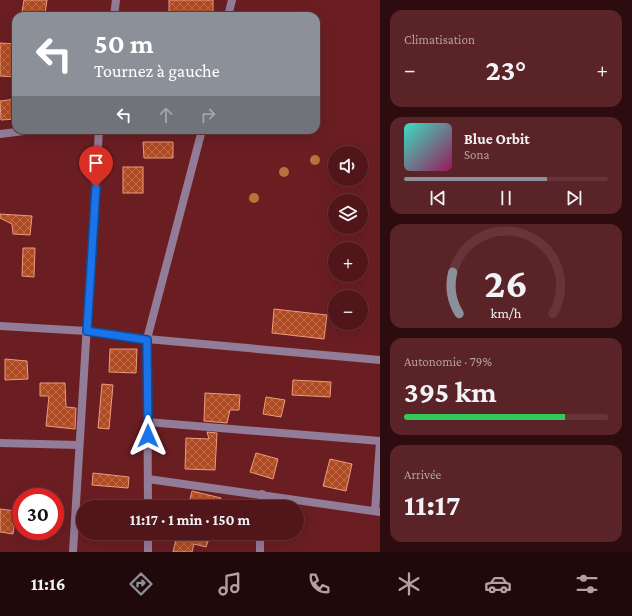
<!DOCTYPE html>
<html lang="fr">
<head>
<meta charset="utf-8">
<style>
	:root { --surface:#50161a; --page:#5a2327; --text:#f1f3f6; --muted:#b49fa2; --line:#673539; --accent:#8c9099 }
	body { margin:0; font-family:"Crimson Pro",serif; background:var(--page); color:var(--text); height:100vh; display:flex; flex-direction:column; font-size:15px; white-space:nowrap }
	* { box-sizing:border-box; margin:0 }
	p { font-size:13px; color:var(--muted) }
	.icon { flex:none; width:22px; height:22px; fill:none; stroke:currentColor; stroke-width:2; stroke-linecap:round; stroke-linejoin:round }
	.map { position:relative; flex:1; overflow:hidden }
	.details { display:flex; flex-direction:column; gap:10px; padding:10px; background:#2c0c0e; width:252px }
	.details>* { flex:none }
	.hud { position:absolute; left:12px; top:12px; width:308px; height:122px; border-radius:12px; box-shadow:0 4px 16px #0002,0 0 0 1px var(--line); background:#8c9099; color:#fff; overflow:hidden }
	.fabs { position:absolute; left:328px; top:146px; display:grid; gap:8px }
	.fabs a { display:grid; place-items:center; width:40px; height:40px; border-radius:50%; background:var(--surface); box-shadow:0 4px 16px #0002,0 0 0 1px var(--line); font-size:20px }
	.speed { position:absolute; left:12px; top:488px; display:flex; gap:8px; font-size:20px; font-weight:700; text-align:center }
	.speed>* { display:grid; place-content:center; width:52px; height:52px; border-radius:50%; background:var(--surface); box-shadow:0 4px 16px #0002,0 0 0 1px var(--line); line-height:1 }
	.speed .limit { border:6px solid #d22; background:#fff; color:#111 }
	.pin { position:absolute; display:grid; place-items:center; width:34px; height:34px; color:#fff; margin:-41px -17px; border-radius:50% 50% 50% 0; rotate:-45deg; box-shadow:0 0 4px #0007 }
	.pin .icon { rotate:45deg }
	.me { position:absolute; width:44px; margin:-22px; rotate:0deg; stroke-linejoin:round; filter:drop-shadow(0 0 3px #0008) }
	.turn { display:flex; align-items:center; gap:14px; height:84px; padding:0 16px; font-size:18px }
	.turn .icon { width:52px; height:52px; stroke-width:2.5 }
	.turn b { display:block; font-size:28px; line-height:34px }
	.lanes { display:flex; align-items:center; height:38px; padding:0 16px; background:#0003; justify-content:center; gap:20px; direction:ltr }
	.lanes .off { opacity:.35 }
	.big { font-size:30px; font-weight:700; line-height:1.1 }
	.details .tile { flex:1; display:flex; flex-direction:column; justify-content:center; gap:6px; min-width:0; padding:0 14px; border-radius:12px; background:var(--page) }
	.details .dial { align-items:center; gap:0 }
	.dial svg { height:104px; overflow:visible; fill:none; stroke:var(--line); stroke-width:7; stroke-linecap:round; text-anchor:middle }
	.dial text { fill:var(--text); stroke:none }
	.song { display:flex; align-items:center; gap:12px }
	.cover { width:48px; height:48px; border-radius:6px; background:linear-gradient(135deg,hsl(170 70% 55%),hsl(330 70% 35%)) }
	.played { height:4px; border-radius:2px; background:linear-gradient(90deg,var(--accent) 70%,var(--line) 70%) }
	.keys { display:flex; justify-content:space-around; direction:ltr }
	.heat { display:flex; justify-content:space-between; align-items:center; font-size:22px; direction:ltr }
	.charge { height:6px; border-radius:3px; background:linear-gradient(90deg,#34c759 79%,var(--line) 0) }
	.trip { position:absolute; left:76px; top:500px; width:228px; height:40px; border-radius:20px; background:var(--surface); box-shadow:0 4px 16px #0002,0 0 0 1px var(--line); font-weight:700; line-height:40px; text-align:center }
	.tab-bar { display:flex; height:64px; justify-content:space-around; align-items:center; background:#20090a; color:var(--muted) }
	.tab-bar .icon { width:28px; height:28px }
	.tab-bar .active { color:var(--accent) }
	.tab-bar b { font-size:18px; color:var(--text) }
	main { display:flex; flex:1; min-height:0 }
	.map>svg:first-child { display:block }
	.building { fill:url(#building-cross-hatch); stroke:#ed9b7c }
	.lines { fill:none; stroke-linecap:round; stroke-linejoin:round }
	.street { stroke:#937c97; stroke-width:8 }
	.tree { fill:#b5743c }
	.route-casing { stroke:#114b97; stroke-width:10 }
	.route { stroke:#1a73e8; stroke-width:7 }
</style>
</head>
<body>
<main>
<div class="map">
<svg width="380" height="552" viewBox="0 0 380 552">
	<defs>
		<pattern id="building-cross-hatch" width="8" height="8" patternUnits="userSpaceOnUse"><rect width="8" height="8" fill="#af4b22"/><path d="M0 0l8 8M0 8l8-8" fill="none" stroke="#bf6d4c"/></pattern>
	</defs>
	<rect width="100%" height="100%" fill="#6a1e22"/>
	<g class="building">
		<polygon points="24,0 47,0 45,14 22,12"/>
		<rect x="169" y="0" width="44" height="16"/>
		<polygon points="0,43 16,44 16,77 0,76"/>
		<polygon points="16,99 16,119 1,120 0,101"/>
		<polygon points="143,142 173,142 173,158 144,158"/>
		<rect x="123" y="167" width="20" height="26"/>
		<polygon points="0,214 32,216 30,235 13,234 12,224 0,218"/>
		<polygon points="23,248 35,248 34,277 22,276"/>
		<polygon points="274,309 327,315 324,339 272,333"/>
		<polygon points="110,349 137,349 136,373 109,372"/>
		<polygon points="5,359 27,361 28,379 5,380"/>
		<polygon points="293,380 331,382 330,397 292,395"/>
		<polygon points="40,383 65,383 66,407 76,408 75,429 46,426 49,396 40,396"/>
		<polygon points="102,384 113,385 109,429 98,428"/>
		<polygon points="205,393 240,395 239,410 230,410 227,423 204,421"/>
		<polygon points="266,397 285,400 281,417 263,414"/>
		<polygon points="207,432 217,433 215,470 185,469 186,438 209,439"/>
		<polygon points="256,453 278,459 273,479 250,472"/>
		<polygon points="330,459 352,464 346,491 323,486"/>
		<polygon points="93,473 129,477 128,488 92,485"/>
		<polygon points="192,491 221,498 218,507 188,507"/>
		<polygon points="0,509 16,511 13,534 0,532"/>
		<polygon points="168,533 211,533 206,547 194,544 192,552 173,552 176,539 179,539 168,536"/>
	</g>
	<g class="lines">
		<g class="street">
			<polyline points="114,16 116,0"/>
			<polyline points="228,16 232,0"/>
			<polyline points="0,134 32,130"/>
			<polyline points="0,326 87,331 147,339 380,360"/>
			<polyline points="147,422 380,441"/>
			<polyline points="0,443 79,445"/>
			<polyline points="148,479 380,512"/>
			<polyline points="148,507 147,339 202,130"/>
			<polyline points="262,507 262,494"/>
			<polyline points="375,511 380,442"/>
			<polyline points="148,533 148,552"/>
			<polyline points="73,552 99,130"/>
			<polyline points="260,552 260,533"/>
		</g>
	</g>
	<g class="tree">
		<circle cx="315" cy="160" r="5"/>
		<circle cx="284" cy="172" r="5"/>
		<circle cx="254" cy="198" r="5"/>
	</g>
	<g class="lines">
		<g class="route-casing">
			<polyline id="route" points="96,187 87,331 147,340 148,436"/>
		</g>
		<use href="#route" class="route"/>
	</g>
</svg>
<div class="fabs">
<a><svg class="icon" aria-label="sound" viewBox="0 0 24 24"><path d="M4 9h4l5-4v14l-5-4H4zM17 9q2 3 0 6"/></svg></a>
<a><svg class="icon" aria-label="layers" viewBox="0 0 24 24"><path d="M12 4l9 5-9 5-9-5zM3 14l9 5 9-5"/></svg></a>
<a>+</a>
<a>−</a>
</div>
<div class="speed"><div class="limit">30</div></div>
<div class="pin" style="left:96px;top:187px;background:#d93025"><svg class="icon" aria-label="arrive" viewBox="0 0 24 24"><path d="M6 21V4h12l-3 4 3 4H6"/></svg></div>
<svg class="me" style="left:148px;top:436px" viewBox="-20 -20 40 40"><path d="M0-17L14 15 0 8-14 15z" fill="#1a73e8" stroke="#fff" stroke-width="4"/></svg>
<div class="trip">11:17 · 1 min · 150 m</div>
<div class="hud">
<div class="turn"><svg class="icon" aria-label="left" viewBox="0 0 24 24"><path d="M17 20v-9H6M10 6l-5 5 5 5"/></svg><div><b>50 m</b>Tournez à gauche</div></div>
<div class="lanes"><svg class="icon" aria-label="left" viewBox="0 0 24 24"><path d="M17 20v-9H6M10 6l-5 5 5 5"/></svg><svg class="icon off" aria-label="ahead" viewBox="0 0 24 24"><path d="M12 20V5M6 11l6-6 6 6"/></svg><svg class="icon off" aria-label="right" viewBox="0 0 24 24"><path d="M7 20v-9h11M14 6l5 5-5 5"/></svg></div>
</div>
</div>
<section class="details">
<div class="tile"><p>Climatisation</p>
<div class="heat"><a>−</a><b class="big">23°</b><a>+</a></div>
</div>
<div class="tile">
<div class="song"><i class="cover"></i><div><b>Blue Orbit</b><p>Sona</p></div></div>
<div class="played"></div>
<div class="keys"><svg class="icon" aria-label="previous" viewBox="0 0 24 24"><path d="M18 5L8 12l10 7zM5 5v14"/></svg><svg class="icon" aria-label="pause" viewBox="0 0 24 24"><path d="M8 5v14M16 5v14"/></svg><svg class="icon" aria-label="next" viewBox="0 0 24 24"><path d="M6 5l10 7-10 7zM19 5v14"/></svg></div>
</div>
<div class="tile dial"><svg viewBox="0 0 100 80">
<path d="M14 69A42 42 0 1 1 86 69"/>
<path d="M14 69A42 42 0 0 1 9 37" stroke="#8c9099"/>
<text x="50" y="56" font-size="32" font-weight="700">26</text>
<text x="50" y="72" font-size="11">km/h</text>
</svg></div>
<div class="tile"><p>Autonomie · 79%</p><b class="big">395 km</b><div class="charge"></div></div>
<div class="tile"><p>Arrivée</p><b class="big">11:17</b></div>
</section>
</main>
<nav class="tab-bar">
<b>11:16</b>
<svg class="icon active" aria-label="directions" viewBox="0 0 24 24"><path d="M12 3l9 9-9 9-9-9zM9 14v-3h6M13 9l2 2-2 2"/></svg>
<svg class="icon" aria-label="music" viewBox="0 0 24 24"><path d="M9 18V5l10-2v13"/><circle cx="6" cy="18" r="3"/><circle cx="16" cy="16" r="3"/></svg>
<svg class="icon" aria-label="phone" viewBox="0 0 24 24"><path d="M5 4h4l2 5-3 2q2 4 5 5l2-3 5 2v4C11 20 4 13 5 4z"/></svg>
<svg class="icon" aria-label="climate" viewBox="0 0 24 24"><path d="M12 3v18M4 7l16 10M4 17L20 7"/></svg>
<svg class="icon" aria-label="car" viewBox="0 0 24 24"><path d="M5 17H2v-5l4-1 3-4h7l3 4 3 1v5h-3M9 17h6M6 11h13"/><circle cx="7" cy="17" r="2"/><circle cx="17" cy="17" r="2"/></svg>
<svg class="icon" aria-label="filters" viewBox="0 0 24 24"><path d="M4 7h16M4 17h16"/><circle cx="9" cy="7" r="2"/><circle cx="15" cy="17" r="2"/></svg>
</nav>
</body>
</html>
